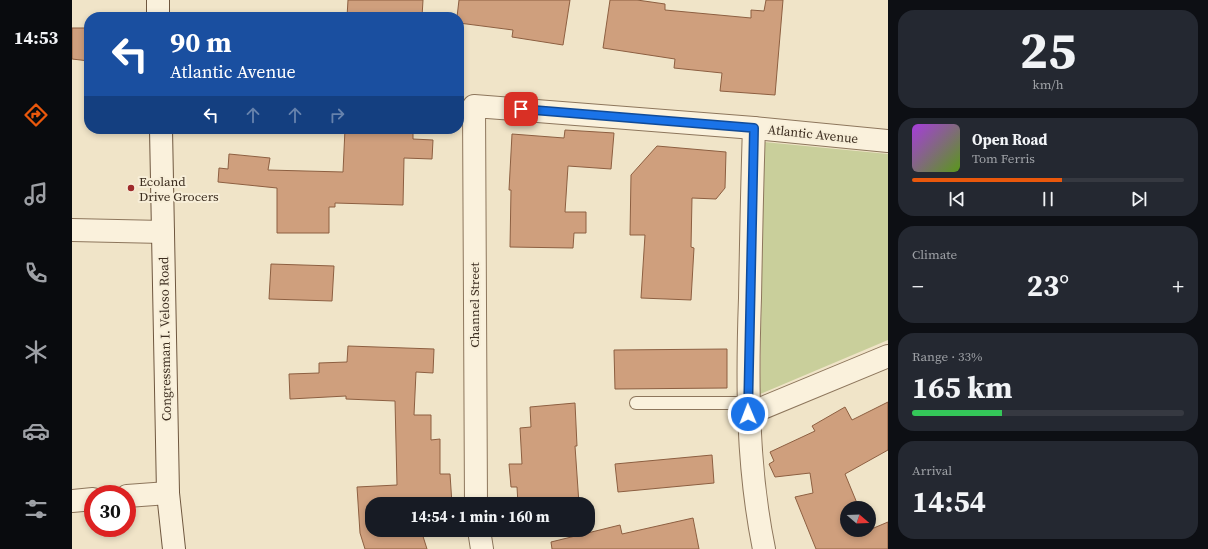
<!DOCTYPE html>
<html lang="en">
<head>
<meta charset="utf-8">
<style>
	:root { --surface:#171b24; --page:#242831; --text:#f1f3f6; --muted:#9ea1a6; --line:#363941; --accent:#ea580c }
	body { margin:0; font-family:"Source Serif 4",serif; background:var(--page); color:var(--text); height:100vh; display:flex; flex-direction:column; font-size:15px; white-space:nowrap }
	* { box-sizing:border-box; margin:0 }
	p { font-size:13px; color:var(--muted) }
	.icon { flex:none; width:22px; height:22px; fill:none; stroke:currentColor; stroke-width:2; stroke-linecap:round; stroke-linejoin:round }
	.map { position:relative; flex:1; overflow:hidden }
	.drawer { display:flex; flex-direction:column; gap:10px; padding:10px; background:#0d0f14; width:320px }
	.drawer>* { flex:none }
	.top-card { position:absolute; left:12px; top:12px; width:380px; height:122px; border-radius:16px; box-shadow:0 2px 6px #0003; background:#1a4fa0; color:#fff; overflow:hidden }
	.needle { width:26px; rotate:109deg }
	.fabs { position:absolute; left:768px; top:501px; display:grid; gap:8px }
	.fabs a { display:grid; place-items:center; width:36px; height:36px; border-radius:50%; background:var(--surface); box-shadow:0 2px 6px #0003; font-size:20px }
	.speed { position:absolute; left:12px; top:485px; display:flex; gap:8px; font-size:20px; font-weight:700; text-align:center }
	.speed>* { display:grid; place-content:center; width:52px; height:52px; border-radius:50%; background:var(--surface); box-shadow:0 2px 6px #0003; line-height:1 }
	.speed .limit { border:6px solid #d22; background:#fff; color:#111 }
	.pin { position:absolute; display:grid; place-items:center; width:34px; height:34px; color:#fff; margin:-17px; border-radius:8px; box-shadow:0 2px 6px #0006 }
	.me { position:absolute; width:44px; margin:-22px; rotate:359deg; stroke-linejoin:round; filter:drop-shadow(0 0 3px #0008) }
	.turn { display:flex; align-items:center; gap:14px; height:84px; padding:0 20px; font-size:18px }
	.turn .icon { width:52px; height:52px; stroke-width:2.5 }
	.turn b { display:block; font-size:28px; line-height:34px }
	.lanes { display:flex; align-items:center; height:38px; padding:0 20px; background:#0003; justify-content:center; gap:20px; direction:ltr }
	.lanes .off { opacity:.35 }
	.big { font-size:30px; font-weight:700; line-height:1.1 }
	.drawer .tile { flex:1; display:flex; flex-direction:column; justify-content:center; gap:6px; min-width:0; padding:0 14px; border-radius:16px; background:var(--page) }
	.drawer .dial { align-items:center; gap:0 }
	.dial b { font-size:52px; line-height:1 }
	.song { display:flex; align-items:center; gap:12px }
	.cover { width:48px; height:48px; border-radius:6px; background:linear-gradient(135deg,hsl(280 70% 55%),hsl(90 70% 35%)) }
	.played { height:4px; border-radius:2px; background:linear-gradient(90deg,var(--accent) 55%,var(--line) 55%) }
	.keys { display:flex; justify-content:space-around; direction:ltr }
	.heat { display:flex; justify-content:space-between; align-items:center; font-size:22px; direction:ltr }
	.charge { height:6px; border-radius:3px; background:linear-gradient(90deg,#34c759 33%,var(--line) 0) }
	.trip { position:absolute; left:293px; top:497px; width:230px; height:40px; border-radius:16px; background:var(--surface); box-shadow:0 2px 6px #0003; font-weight:700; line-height:40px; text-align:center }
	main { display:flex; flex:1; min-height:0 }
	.menu { display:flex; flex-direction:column; width:72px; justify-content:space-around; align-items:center; background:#090b0e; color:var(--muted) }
	.menu .icon { width:28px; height:28px }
	.menu .active { color:var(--accent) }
	.menu b { font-size:18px; color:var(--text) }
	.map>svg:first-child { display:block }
	.green { fill:#c9cf9b }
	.building { fill:#cf9f7d; stroke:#8d5f41 }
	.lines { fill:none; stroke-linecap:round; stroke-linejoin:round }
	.service-casing { stroke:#8d765c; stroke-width:14 }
	.minor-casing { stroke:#8d765c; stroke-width:24 }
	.secondary-casing { stroke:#6f573f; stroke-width:24 }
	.service { stroke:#faf1dc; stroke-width:12 }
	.minor { stroke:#faf1dc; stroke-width:22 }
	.secondary { stroke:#faf1dc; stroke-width:22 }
	.route-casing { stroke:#114b97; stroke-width:10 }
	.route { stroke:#1a73e8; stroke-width:7 }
	.poi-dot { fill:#9e2a2b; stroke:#f7eed8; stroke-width:1.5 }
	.labels { text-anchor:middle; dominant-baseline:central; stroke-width:4; stroke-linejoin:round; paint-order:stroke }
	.street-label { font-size:13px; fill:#3d2e20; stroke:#f7eed8 }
	.poi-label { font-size:13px; fill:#3d2e20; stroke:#f7eed8; text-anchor:start }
</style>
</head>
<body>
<main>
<nav class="menu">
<b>14:53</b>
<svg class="icon active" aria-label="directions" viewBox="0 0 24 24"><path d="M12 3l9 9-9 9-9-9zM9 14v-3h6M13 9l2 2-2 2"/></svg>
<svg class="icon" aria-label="music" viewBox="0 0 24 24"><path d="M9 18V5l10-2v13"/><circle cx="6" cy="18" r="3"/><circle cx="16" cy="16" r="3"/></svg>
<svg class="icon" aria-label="phone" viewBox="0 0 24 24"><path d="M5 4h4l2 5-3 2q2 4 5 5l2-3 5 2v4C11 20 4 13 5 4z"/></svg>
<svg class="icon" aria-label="climate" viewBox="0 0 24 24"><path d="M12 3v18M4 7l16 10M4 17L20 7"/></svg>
<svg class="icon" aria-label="car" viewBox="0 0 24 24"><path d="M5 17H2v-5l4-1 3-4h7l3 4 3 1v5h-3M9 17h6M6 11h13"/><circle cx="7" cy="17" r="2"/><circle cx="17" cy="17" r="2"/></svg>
<svg class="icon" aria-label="filters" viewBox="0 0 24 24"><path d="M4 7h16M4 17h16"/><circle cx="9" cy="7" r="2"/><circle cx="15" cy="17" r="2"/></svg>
</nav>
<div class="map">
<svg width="816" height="549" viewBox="0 0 816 549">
	<rect width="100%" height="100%" fill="#f0e4c8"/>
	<polygon class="green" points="692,142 816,154 816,340 688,394"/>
	<g class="building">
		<polygon points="276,0 351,0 350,17 275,17"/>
		<polygon points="387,0 498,0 491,45 440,37 441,30 387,23 387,17 385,17"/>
		<polygon points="538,0 565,0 593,4 593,10 679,18 679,10 692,11 694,0 711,0 703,95 648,91 650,73 602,68 603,59 531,48"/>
		<polygon points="0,28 17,28 17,61 0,59"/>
		<polygon points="273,129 341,129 341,139 361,140 360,159 332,158 331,205 263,203 263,207 257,207 257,233 205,233 205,188 146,182 147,168 156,169 157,154 198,158 196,170 271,172"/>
		<polygon points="493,130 542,133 539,169 496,166 493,212 514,212 514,233 502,233 501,248 438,247 439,190 437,190 440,134 492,138"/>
		<polygon points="585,146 654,152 653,188 644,199 620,198 619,247 622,248 619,300 569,298 573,235 558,235 559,175"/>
		<polygon points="199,264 262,266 260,301 197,299"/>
		<polygon points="276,346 362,349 361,373 344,372 342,415 359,415 359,440 368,439 368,474 378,474 380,504 300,504 300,530 349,530 355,549 293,549 288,533 285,487 325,485 323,401 274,399 274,396 218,399 217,374 247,373 247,363 275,362"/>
		<polygon points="655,349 655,388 543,389 542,350"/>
		<polygon points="816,402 816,450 773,474 787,508 775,508 775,530 797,530 816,522 816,549 744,549 723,497 741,493 738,473 703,477 697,464 702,461 698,452 743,431 740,426 773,407 780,420"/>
		<polygon points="503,403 505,446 503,446 507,504 446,504 445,487 439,487 437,464 450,464 448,428 459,427 458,407"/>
		<polygon points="640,455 642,483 546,492 543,464"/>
		<polygon points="621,518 627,549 480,549 479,542 548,525 550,534"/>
	</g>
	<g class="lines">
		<g class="service-casing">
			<polyline id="service" points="564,403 676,403"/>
		</g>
		<g class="minor-casing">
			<g id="minor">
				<path d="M682 128C680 185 679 241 678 298 675 382 675 466 692 549"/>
				<polyline points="0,230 91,232"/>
				<polyline points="676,414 816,356"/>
				<polyline points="55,496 96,493"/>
				<polyline points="0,501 21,499"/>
				<polyline points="404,504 402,106 682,128 816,141"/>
				<polyline points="407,530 410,549"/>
			</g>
		</g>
		<g class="secondary-casing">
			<g id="secondary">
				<polyline points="86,0 86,17"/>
				<polyline points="89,129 96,493 102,549"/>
			</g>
		</g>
		<use href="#service" class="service"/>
		<use href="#minor" class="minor"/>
		<use href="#secondary" class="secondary"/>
	</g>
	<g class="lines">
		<g class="route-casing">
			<polyline id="route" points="449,109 682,128 676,414"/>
		</g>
		<use href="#route" class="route"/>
	</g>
	<circle class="poi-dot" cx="59" cy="188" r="4"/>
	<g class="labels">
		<g class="street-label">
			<text transform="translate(741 134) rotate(6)">Atlantic Avenue</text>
			<text transform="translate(402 305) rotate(-90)">Channel Street</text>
			<text transform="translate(93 339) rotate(-91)">Congressman I. Veloso Road</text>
		</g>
		<g class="poi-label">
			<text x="67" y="181">Ecoland<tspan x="67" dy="15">Drive Grocers</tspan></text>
		</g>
	</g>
</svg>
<div class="fabs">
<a><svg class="needle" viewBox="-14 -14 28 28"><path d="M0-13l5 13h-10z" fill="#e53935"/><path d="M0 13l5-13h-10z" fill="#9ea1a6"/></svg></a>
</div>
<div class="speed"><div class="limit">30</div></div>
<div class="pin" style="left:449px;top:109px;background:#d93025"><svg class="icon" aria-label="arrive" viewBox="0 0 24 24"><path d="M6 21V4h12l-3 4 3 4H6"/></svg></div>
<svg class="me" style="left:676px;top:414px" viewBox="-20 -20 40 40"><circle r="17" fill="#1a73e8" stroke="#fff" stroke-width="3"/><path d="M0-11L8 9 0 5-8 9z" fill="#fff"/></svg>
<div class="trip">14:54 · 1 min · 160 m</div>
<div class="top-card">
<div class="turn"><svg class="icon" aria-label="left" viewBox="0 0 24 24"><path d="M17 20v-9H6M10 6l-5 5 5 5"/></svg><div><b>90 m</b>Atlantic Avenue</div></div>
<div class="lanes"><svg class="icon" aria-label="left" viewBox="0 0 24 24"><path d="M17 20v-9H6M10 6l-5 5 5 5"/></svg><svg class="icon off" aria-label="ahead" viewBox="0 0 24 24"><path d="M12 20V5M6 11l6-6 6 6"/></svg><svg class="icon off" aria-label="ahead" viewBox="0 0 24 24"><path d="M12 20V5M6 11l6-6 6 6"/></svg><svg class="icon off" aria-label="right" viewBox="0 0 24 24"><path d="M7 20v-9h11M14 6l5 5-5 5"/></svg></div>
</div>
</div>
<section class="drawer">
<div class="tile dial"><b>25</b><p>km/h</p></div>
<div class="tile">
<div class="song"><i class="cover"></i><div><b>Open Road</b><p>Tom Ferris</p></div></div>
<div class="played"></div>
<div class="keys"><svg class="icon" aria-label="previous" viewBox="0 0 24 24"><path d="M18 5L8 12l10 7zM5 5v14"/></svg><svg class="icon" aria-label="pause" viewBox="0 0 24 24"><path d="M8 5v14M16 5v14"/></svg><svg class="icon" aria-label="next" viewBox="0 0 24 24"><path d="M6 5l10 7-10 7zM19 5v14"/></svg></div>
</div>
<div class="tile"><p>Climate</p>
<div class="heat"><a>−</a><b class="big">23°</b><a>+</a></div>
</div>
<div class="tile"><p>Range · 33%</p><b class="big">165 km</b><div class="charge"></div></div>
<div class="tile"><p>Arrival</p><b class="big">14:54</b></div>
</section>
</main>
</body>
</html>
